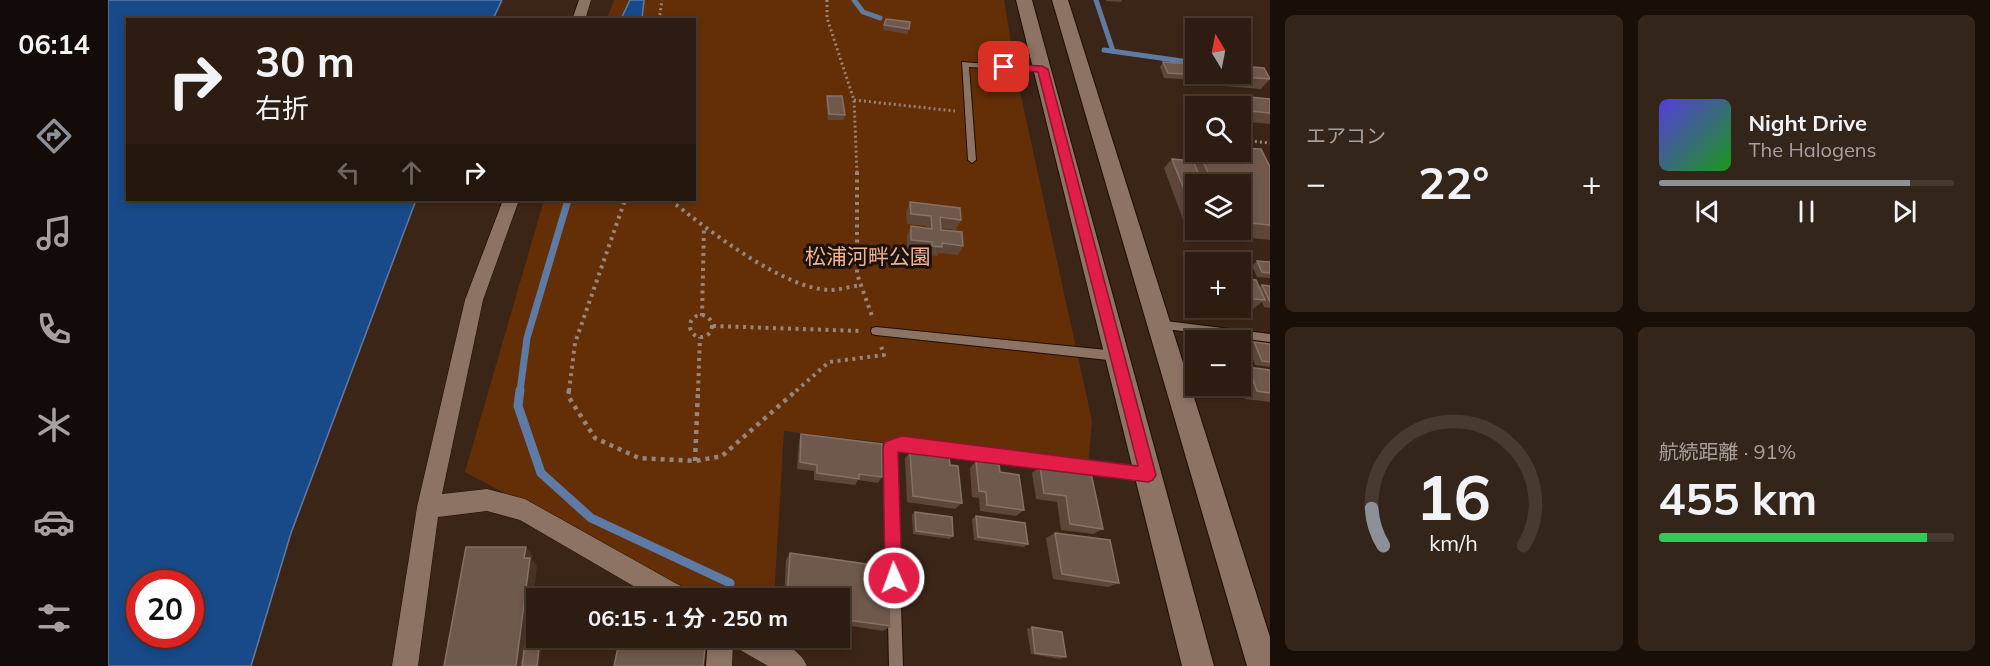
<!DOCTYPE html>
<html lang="ja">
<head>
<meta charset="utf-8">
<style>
	:root { --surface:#2c1c11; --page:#34251a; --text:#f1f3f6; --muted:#a6a19f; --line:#483a31; --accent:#8c9099 }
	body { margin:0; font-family:Mulish,"Noto Sans JP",sans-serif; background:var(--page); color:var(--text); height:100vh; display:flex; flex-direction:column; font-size:22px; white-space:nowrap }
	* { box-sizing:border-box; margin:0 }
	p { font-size:20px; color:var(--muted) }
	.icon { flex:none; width:33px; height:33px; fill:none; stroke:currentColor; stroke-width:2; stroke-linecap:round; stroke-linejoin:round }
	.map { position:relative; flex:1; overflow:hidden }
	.panel { display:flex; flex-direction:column; gap:15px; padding:15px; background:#180f09; width:720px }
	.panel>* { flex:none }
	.top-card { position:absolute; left:18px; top:18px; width:570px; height:183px; border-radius:0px; box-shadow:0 3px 9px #0003,0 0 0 2px var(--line); background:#2c1c11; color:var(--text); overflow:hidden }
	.needle { width:39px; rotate:350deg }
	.fabs { position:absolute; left:1077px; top:18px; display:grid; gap:12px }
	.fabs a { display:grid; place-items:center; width:66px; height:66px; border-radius:0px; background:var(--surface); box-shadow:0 3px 9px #0003,0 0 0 2px var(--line); font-size:30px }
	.speed { position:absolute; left:18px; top:570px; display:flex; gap:12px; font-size:30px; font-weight:700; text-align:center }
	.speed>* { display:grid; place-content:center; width:78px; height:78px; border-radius:50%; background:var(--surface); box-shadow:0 3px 9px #0003,0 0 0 2px var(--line); line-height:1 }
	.speed .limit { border:9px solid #d22; background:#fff; color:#111 }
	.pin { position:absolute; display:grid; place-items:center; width:51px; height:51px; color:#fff; margin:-26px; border-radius:12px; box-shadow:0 3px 9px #0006 }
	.me { position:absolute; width:66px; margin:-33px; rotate:358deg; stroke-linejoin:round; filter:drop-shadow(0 0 4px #0008) }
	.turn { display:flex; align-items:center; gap:21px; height:126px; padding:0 30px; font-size:27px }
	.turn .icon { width:78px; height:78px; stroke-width:2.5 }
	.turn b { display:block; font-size:42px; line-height:51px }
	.lanes { display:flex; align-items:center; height:57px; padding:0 30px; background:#0003; justify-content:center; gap:30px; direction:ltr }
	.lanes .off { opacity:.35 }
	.big { font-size:45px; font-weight:700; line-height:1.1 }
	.panel .widget { flex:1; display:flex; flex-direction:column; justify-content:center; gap:9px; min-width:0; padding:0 21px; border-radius:9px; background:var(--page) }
	.panel .dial { align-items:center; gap:0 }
	.dial svg { height:156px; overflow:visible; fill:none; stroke:var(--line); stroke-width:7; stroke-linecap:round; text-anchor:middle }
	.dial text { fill:var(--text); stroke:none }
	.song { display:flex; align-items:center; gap:18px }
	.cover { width:72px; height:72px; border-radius:9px; background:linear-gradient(135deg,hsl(250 70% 55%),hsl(120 70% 35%)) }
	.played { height:6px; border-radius:3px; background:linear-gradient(90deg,var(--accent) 85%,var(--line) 85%) }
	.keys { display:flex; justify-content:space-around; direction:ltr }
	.heat { display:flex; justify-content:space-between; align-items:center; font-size:33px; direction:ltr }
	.charge { height:9px; border-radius:4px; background:linear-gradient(90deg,#34c759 91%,var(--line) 0) }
	.panel .tiles { flex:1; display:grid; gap:15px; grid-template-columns:repeat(2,1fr) }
	.trip { position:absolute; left:418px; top:588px; width:324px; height:60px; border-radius:0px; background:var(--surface); box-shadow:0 3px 9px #0003,0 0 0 2px var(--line); font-weight:700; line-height:60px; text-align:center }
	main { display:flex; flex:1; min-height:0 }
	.menu { display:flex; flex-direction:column; width:108px; justify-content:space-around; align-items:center; background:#120b07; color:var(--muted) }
	.menu .icon { width:42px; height:42px }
	.menu .active { color:var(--accent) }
	.menu b { font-size:27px; color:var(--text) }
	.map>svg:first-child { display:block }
	.green { fill:#642f07 }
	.water { fill:#184988; stroke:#5d7ba5; stroke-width:1.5; fill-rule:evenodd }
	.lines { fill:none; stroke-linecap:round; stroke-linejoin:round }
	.stream-far2 { stroke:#5d7ba5; stroke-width:5 }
	.stream-far1 { stroke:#5d7ba5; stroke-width:7 }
	.stream { stroke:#5d7ba5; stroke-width:9 }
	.service-casing { stroke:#210d03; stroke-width:2 }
	.minor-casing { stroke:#210d03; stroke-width:1 }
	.tertiary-casing { stroke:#210d03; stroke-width:2 }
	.path-far2 { stroke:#97857a; stroke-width:3; stroke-dasharray:2 3; stroke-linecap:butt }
	.path-far1 { stroke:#97857a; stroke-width:4; stroke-dasharray:3 4.5; stroke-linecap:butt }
	.path { stroke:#97857a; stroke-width:4.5; stroke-dasharray:4 5; stroke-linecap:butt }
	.service { fill:#8d7363; fill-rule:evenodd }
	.minor { fill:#8d7363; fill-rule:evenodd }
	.tertiary { fill:#8d7363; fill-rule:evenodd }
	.wall { fill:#5e4739 }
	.shaded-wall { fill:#493224 }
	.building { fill:#6f594c; stroke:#857165; stroke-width:1.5 }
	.route { fill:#e11d48; stroke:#92132f; stroke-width:1.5 }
	.labels { text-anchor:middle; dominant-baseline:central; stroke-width:6; stroke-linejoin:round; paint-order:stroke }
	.park-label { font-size:21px; fill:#f2b38f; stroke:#1b110b }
</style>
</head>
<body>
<main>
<nav class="menu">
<b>06:14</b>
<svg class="icon active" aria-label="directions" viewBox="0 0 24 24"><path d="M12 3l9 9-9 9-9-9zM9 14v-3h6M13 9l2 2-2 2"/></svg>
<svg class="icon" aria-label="music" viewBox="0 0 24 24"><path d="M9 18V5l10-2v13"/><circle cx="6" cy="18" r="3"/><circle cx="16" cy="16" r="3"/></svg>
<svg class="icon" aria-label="phone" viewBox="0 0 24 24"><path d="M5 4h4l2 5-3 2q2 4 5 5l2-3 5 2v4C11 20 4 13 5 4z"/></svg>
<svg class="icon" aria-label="climate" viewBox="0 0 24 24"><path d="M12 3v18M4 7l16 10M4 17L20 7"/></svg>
<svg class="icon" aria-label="car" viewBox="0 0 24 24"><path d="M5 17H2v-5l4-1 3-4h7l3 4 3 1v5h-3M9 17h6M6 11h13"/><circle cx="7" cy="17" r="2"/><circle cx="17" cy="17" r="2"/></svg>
<svg class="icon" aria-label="filters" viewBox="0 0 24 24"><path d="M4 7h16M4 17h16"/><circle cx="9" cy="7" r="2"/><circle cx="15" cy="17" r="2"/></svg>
</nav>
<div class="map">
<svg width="1162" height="666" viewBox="0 0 1162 666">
	<rect width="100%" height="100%" fill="#3b2517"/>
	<polygon class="green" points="506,0 896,0 909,78 984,421 980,466 676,431 666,598 593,598 357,472 436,200 586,200 586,20 499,19"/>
	<g class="water">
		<path d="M0 0H394L385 19 20 20V200H308L183 533 143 666H0ZM32 584H82V634H32Z"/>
		<polygon points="522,0 536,0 534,19 513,19"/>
	</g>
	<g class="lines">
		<g class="stream-far2">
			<polyline points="746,0 755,12 772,18"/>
			<polyline points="988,0 1005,51"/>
			<polyline points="996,50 1088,63"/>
		</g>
		<polyline class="stream-far1" points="412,391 419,338 460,200"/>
		<polyline class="stream" points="412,390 410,406 433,473 483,518 622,583"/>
		<g class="service-casing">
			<g id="service">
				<polygon points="854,62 934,68 938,70 934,72 861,67 868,160 864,163 860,160"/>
				<polygon points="1050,320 1162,334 1162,342 1050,328 1046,327 1045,324 1046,321"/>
				<polygon points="768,327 1009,351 1013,353 1014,356 1013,359 1009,361 768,335 764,334 763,331 764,328"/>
				<polygon points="794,438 1037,468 1041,470 1043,474 1041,478 1037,480 794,448 788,450 795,666 781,666 776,447 778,443"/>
			</g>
		</g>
		<g class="minor-casing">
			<g id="minor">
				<polygon points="471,0 483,0 477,20 464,20"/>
				<polygon points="395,200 411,200 375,300 334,494 379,489 417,499 578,589 581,598 546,598 412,520 379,511 330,517 310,666 284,666 309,507 357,300"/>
				<path d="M600 638C629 635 686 634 699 666H660L627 647 625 643 624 666H598Z"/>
			</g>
		</g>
		<g class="tertiary-casing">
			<g id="tertiary">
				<polygon points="908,0 924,0 1106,666 1074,666"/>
				<polygon points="944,0 960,0 1162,637 1162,666 1139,666"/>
			</g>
		</g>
		<g class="path-far2">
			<polyline points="719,0 719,18 746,100 749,173"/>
			<polyline points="551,20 554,0"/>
			<polyline points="746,100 847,111"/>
			<polyline points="1078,135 1088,136"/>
			<polyline points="1132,140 1162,143"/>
		</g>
		<g class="path-far1">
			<polyline points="749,172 749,274 764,316"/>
			<path d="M562 200C599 229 675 289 722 290 732 290 744 286 754 285"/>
			<circle cx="593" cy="326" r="11"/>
			<polyline points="594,316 596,227"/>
			<polyline points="605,326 752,331"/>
			<polyline points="461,391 467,343 517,200"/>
			<polyline points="590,391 592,337"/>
			<polyline points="688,391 721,362 776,355 773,346"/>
		</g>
		<g class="path">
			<polyline points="461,390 460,396 487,438 531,458 587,461 614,456 689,390"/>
			<polyline points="587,461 590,390"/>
		</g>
		<use href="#service" class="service"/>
		<use href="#minor" class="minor"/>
		<use href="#tertiary" class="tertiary"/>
	</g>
	<g class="wall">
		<polygon points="998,0 1014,0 1013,2 998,1"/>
		<polygon points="776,24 801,29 799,34 775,30"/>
		<polygon points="1055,62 1091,75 1087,80 1056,78 1052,67"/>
		<polygon points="1098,74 1132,74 1162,79 1153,89 1104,85"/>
		<polygon points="1122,95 1162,99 1162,124 1132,121 1132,106 1115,106 1114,105"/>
		<polygon points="719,96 737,115 736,120 720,120 718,101"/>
		<polygon points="1088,144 1088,152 1132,152 1162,167 1162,240 1107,234 1105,230 1132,230 1132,184 1088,184 1088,223 1076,222 1056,168 1064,159 1077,160 1076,158"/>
		<polygon points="802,202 853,220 848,230 833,228 833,230 855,246 850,255 831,253 829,256 820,255 820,252 799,249 799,236 803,226 819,228 818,226 799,224 798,212"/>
		<polygon points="1149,261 1162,262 1162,278 1149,277 1144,266"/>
		<polygon points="1132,278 1151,287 1154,285 1162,286 1162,308 1156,307 1154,302 1145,309 1129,308 1132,308"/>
		<polygon points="1146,342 1162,344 1162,367 1147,365 1140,347"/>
		<polygon points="1140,367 1162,370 1162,402 1137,399 1132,386 1132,372"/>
		<polygon points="693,434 774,477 770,483 750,480 747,485 706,480 706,471 689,469 691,441"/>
		<polygon points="802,452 842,465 854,503 847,509 799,502 797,458"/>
		<polygon points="868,461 892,472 916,510 908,516 872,511 871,498 864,497 862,468"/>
		<polygon points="932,467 995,529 985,534 953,530 949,502 928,499 924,473"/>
		<polygon points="807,512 845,536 842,539 805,534 804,515"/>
		<polygon points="868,516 920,544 916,547 866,540 864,519"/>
		<polygon points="947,533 1011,583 1000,587 945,579 938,538"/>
		<polygon points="682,553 773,579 783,626 775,631 732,624 732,598 676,598 678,560"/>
		<polygon points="924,627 958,657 952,659 923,654 919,629"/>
	</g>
	<g class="shaded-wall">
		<polygon points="418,547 425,556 424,560 429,566 417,666 408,666"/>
		<polygon points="432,638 435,638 431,666 429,666"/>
	</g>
	<g class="building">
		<polygon points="778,19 802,22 801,29 776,25"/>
		<polygon points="1055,62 1085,64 1088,68 1088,74 1090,74 1091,75 1060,73"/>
		<polygon points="1132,66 1156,68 1162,79 1112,75 1111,74 1132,74"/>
		<polygon points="1122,95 1162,99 1162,113 1132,110 1132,106 1128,106"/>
		<polygon points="719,96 734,96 737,115 721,114"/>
		<polygon points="1132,148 1153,149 1162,167 1162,225 1132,222 1132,184 1105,184 1091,152 1132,152"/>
		<polygon points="1064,159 1085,161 1095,184 1088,184 1088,213 1085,212"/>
		<polygon points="802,202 852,208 853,220 832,217 833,230 854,232 855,246 834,243 834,247 824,246 824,242 803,240 803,226 824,229 823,216 803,214"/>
		<polygon points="1149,261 1162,262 1162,273 1154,272"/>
		<polygon points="1132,278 1148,280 1157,300 1132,298"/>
		<polygon points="1154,285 1162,286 1162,302"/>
		<polygon points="1146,342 1162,344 1162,362 1154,361"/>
		<polygon points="1140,367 1162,370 1162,393 1149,391"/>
		<polygon points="693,434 774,444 774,477 751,474 751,479 709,473 709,465 692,462"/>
		<polygon points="802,452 841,457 842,465 850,466 854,503 805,496"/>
		<polygon points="868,461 891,464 892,472 911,475 916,510 879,505 878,492 871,491"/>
		<polygon points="932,467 983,473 995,529 962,524 958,496 936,493"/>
		<polygon points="807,512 844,517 845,536 808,531"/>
		<polygon points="868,516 917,523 920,544 870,537"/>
		<polygon points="947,533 1002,540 1011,583 954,574"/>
		<polygon points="358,547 418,547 416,558 422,558 408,666 336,666"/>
		<polygon points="682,553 772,566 773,579 782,580 783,626 732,619 732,598 679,598"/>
		<polygon points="420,622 429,623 429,638 432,638 429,666 414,666"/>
		<polygon points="924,627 954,632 958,657 927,653"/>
		<polygon points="512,638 590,638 597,648 595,666 506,666"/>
	</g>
	<polygon class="route" points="896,64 934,66 940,69 1048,475 1045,480 1040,482 790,452 794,578 792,584 786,587 780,584 777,578 775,447 777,442 794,436 1030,466 930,72 892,69 892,65"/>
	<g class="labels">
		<g class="park-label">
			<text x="760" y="256">松浦河畔公園</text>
		</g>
	</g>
</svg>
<div class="fabs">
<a><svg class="needle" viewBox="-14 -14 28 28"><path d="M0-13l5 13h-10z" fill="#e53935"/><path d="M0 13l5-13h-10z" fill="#a6a19f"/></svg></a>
<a><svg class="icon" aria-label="search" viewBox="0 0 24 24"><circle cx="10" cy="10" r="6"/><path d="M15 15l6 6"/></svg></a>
<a><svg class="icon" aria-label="layers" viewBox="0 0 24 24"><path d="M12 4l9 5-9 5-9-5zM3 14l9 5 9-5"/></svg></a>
<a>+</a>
<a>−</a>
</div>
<div class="speed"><div class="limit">20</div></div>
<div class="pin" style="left:896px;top:67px;background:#d93025"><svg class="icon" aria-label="arrive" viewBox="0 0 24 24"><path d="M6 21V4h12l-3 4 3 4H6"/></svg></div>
<svg class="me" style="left:786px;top:578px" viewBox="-20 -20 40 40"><circle r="17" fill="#e11d48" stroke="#fff" stroke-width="3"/><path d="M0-11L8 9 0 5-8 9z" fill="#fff"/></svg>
<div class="trip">06:15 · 1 分 · 250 m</div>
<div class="top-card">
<div class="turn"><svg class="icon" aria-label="right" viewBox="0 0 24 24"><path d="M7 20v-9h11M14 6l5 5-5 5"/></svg><div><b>30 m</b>右折</div></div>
<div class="lanes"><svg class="icon off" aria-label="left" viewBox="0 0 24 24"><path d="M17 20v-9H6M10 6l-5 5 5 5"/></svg><svg class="icon off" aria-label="ahead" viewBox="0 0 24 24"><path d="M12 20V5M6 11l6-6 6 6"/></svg><svg class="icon" aria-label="right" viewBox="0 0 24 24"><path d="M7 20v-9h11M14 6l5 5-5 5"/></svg></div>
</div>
</div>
<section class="panel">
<div class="tiles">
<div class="widget"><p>エアコン</p>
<div class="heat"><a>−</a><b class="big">22°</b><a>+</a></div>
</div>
<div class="widget">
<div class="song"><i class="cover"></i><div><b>Night Drive</b><p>The Halogens</p></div></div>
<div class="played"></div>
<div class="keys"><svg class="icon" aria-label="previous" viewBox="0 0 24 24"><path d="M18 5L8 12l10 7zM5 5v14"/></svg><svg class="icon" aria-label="pause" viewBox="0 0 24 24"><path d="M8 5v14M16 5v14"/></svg><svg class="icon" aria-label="next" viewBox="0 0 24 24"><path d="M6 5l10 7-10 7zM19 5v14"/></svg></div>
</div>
<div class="widget dial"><svg viewBox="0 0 100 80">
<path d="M14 69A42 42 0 1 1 86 69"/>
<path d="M14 69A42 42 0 0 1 8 50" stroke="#8c9099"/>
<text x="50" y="56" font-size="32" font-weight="700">16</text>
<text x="50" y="72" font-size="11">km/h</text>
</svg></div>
<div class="widget"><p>航続距離 · 91%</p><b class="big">455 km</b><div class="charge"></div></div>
</div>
</section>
</main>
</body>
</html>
